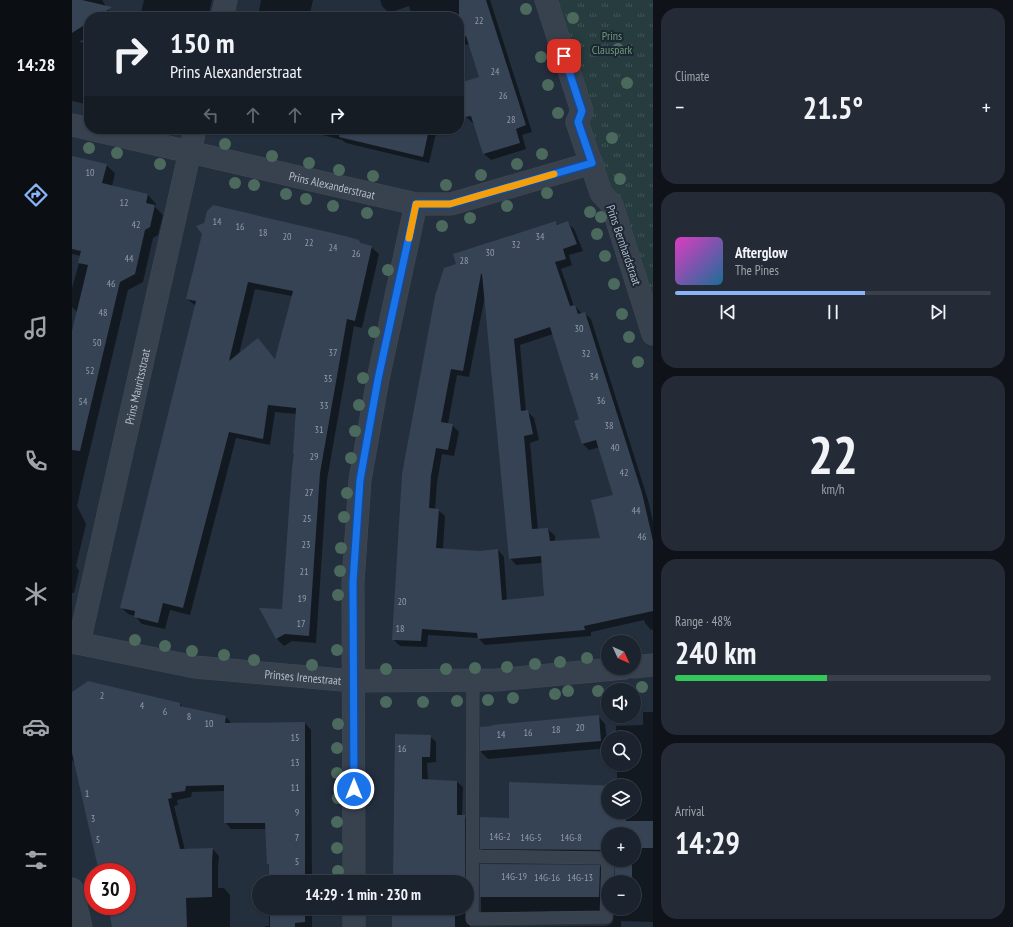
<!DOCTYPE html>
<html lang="en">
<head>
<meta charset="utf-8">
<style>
	:root { --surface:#1b232e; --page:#242b36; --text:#f1f3f6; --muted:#a0a4aa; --line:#39404a; --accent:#8ab4f8 }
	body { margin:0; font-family:"PT Sans Narrow",sans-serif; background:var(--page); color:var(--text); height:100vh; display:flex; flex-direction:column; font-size:15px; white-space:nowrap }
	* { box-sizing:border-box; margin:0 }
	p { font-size:13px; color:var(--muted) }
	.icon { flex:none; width:22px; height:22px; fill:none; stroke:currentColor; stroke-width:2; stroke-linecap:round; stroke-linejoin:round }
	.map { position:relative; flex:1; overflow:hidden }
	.panel { display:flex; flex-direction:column; gap:8px; padding:8px; background:#0f1319; width:360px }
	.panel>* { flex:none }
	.guide { position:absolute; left:12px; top:12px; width:380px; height:122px; border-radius:16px; box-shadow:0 1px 3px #0004,0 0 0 1px var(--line); background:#1b232e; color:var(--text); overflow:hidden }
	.needle { width:26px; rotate:134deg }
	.fabs { position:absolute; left:529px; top:635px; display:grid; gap:8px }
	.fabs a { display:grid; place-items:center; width:40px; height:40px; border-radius:50%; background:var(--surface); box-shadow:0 1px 3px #0004,0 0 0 1px var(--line); font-size:20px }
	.speed { position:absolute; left:12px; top:863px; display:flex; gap:8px; font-size:20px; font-weight:700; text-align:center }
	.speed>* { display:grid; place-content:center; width:52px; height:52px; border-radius:50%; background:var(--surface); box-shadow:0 1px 3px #0004,0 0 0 1px var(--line); line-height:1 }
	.speed .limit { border:6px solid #d22; background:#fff; color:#111 }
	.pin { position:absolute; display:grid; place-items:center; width:34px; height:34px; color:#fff; margin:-17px; border-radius:8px; box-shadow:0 2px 6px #0006 }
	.me { position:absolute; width:44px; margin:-22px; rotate:0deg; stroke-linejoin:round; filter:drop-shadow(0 0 3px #0008) }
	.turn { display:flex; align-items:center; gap:14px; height:84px; padding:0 20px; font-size:18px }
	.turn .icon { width:52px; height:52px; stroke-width:2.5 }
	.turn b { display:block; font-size:28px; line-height:34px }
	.lanes { display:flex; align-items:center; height:38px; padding:0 20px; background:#0003; justify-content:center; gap:20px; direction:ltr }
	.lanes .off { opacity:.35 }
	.big { font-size:30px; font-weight:800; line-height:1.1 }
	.panel .tile { flex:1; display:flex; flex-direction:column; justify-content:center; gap:6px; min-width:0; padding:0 14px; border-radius:16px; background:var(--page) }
	.panel .dial { align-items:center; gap:0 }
	.dial b { font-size:52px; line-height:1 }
	.song { display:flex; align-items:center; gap:12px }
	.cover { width:48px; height:48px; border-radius:6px; background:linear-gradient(135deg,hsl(310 70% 55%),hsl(200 70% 35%)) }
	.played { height:4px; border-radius:2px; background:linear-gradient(90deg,var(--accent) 60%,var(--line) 60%) }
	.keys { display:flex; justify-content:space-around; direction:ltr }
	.heat { display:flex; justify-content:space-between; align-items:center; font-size:22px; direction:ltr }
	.charge { height:6px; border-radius:3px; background:linear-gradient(90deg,#34c759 48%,var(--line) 0) }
	.trip { position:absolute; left:180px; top:875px; width:222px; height:40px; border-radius:20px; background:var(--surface); box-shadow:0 1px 3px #0004,0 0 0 1px var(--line); font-weight:800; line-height:40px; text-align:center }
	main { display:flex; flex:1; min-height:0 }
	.dock { display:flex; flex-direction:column; width:72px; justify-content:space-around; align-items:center; background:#0b0e12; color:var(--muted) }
	.dock .icon { width:28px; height:28px }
	.dock .active { color:var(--accent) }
	.dock b { font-size:18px; color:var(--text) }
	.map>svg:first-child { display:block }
	.grass { fill:url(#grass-tufts) }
	.shadow { fill:#0007; fill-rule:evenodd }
	.building { fill:#364354; fill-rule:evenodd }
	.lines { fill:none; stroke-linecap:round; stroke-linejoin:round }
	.lane-casing { stroke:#414a57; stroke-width:13 }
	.street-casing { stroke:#414a57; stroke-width:23 }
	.lane { stroke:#38414e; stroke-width:12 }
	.street { stroke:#38414e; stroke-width:22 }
	.tree { fill:#4b6a5d }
	.route-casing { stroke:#114b97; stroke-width:10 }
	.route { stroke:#1a73e8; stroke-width:7 }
	.slow { stroke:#f59e0b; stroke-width:7 }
	.labels { text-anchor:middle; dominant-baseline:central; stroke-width:4; stroke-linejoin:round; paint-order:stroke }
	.number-label { font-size:10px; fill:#929caa }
	.park-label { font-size:12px; fill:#6b9a76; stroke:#1d2633 }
	.street-label { font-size:12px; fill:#b4bcc9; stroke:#1d2633 }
</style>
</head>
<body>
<main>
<nav class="dock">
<b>14:28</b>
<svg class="icon active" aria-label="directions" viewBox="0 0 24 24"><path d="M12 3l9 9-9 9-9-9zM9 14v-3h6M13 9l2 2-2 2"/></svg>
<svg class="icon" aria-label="music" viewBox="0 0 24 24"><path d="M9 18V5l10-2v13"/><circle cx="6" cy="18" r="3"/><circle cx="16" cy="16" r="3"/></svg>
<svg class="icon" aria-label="phone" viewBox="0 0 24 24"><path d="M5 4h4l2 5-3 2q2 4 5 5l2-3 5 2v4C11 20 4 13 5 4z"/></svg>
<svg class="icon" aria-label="climate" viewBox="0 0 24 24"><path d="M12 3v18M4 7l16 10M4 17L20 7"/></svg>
<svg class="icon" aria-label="car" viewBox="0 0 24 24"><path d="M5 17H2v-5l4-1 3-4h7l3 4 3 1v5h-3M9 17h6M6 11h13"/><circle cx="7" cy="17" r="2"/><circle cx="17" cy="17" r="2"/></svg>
<svg class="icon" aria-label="filters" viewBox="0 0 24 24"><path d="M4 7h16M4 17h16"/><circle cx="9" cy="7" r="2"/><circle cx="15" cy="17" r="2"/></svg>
</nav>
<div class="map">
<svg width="581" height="927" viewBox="0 0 581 927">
	<defs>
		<pattern id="grass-tufts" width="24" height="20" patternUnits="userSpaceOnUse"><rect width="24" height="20" fill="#263c3f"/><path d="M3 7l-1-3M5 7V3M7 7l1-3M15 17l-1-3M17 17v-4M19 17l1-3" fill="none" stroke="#435659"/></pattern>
	</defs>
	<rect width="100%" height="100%" fill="#242f3e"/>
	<polygon class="grass" points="483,0 581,0 581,307 537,191 515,122"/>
	<g class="shadow">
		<polygon points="0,0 30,0 41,17 17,17 17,35 7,42 17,44 17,105 0,101"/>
		<polygon points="72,0 140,0 136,17 68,17"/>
		<polygon points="189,0 241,0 237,17 186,17 186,16"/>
		<polygon points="308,0 418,0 460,132 450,135 454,149 419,160 412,154 402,123 401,123 394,117 387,96 387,84 408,77 398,44 392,45 387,40 387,17 340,17 337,6 317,13 310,6"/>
		<polygon points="228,129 365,129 357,163 274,143 270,140"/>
		<polygon points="0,157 34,165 43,173 40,186 76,195 84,204 83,207 91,215 86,235 81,238 71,282 56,290 10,483 5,506 14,524 4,566 7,571 2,593 0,593 0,338 6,312 4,311 0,307 0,288 9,256 0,254"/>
		<path d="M484 222 487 226 496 223 502 229 511 251 497 255 500 265 489 269 502 306H503L510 314 512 313 519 319 576 500 581 522V629L579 630 573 623 572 620 519 632V636L413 645 406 638 356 635 355 647 328 646 321 639 364 298ZM413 296 438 558 444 565 470 563 473 597 435 601 432 557 426 550 408 552 371 549 373 516 366 510H363L365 483 370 454 382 456 387 432 380 425 376 424 385 375 397 377ZM481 334 508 420 511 444 517 450 528 447 542 495 529 539 483 541V536L476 529 466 530 458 443 467 440 462 418 455 411H454L448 345Z"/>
		<path d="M287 240 291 245 299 247 307 254 290 328 282 326 255 480 244 643 220 641 212 646 205 639 189 609 211 610 223 455 224 414 203 412 198 445 164 438 118 615 98 610 93 629 70 624 63 616 56 614 49 607 124 306 115 299ZM183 289 220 296 204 360 186 339 167 354Z"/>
		<polygon points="0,694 108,704 112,708 154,717 160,724 233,723 239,730 240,882 198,882 198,866 196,864 194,829 159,829 153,822 153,791 120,792 119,797 105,800 106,805 102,806 113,850 141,849 147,856 146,868 146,888 152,888 158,895 158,927 41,927 36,906 55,906 55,872 29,872 4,765 0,760"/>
		<polygon points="571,712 581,712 581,922 549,921 549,927 434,927 534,926 539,924 541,921 543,908 562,908 562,882 544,882 544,860 562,860 562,834 536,834 536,856 415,854 409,848 438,819 536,787 536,812 562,812 562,786 545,786 545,764 562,764 562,738 544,738 544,726 571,725"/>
		<polygon points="526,716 533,724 536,748 416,759 409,752 409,728"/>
		<polygon points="324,735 358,736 364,742 364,762 355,763 356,781 385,782 391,787 390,816 392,816 398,822 398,927 321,927 322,908 395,908 395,882 322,882"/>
		<polygon points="409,865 528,866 531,870 530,913 412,914 409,911"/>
		<polygon points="197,908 240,908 240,927 193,927 193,926 197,926"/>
	</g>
	<g class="building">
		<polygon points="0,0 10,0 40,7 25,17 17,17 17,22 0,33"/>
		<polygon points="387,0 414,0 454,125 444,129 448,143 411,154 399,116 393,117 387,99 387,83 407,77 394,36 387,39"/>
		<polygon points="268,129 357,129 351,157 267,137"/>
		<polygon points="0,156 35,164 30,183 76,194 74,203 83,205 78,227 73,230 63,274 48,282 8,451 0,450 0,331 16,265 6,263 9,251 0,249"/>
		<path d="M141 205 273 236 287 240 289 243 300 246 283 321 275 319 248 473 237 636 213 634 204 639 187 608 210 609 220 468 222 454H221L224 408 196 405 191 439 157 432 111 608 91 603 86 623 62 617 63 611 48 608 124 301 114 299 130 234 124 226 132 223 135 211ZM176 282 221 291 203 359 186 338 157 361Z"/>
		<path d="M484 221 485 225 496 221 505 244 491 249 494 259 483 262 498 306 503 305 506 314 513 312 570 493 581 541V611L512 626 513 630 406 639 405 633 350 629 349 641 320 640 330 474 363 296 372 268 384 264 381 254ZM409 274H410L437 559 469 556 472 596 430 600 426 549 408 551 364 548 367 509 357 508 359 476 364 448 376 450 381 424 369 422 379 369 391 371ZM478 327 507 419 502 421 510 444 524 440 541 495 519 500 528 538 478 541 476 528 460 529 452 436 461 434 456 410 449 411 442 339Z"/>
		<polygon points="16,681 108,703 108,706 154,716 153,723 233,722 233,882 197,882 197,864 195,864 193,823 152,823 152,785 114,786 113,791 99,793 100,798 96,799 108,849 141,848 140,861 140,897 114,898 115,927 40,927 36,906 55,906 55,872 27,872 0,753 0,692"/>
		<polygon points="527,715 529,741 408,751 408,727 420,726 420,725"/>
		<polygon points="323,734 359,735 358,757 350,757 350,779 385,781 385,815 393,815 393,882 321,882"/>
		<polygon points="437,782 549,786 536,786 536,812 554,812 554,821 581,821 581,848 562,848 562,834 536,834 536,850 408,849 408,817 437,818"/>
		<rect x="543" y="860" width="17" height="22"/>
		<polygon points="408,864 528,865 527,897 408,897"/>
		<polygon points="198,908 233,908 233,922 223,923 223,927 198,927"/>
		<rect x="320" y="908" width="63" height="19"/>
	</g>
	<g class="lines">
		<g class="lane-casing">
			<polyline id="lane" points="400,856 536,858 534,917 400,919 401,680"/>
		</g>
		<g class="street-casing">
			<g id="street">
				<polyline points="474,0 510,111 505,122 529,193 540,205 581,334"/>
				<polyline points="150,17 154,0"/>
				<path id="s1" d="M0 125 344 204H379L520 163"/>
				<path id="s2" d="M0 642 123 667 281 681 424 680 553 668"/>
				<path id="s3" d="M7 643 123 129"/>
				<polyline points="562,667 581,665"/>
				<polyline points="282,882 281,582 288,480 306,379 344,204"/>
				<polyline points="0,889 9,927"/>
				<polyline points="282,908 282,927"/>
			</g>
		</g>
		<use href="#lane" class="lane"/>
		<use href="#street" class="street"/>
	</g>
	<g class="tree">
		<circle cx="454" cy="9" r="6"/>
		<circle cx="501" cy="18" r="6"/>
		<circle cx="546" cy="49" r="6"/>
		<circle cx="469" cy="57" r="6"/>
		<circle cx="555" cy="83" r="6"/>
		<circle cx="476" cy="85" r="6"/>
		<circle cx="486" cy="113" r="6"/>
		<circle cx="540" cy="138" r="6"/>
		<circle cx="153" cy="144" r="6"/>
		<circle cx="17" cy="148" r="6"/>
		<circle cx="45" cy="153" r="6"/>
		<circle cx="470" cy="154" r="6"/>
		<circle cx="200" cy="156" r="6"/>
		<circle cx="237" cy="163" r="6"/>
		<circle cx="88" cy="164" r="6"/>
		<circle cx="445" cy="164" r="6"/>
		<circle cx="267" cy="170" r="6"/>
		<circle cx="409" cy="175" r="6"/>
		<circle cx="301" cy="176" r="6"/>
		<circle cx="548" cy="179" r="6"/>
		<circle cx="163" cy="183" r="6"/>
		<circle cx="182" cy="185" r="6"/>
		<circle cx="374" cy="185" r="6"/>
		<circle cx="475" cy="193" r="6"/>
		<circle cx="214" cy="194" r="6"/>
		<circle cx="234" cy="199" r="6"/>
		<circle cx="261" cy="206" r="6"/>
		<circle cx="435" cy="206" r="6"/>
		<circle cx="518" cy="212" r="6"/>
		<circle cx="295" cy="213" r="6"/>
		<circle cx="529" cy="217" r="6"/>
		<circle cx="398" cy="218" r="6"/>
		<circle cx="370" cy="226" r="6"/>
		<circle cx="525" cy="234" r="6"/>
		<circle cx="533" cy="256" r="6"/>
		<circle cx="316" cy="270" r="6"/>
		<circle cx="542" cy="284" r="6"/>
		<circle cx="550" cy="314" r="6"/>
		<circle cx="302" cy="332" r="6"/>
		<circle cx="557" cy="337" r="6"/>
		<circle cx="566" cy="362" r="6"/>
		<circle cx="291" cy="378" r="6"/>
		<circle cx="287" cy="405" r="6"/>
		<circle cx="283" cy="431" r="6"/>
		<circle cx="279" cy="458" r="6"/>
		<circle cx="275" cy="493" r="6"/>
		<circle cx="272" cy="517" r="6"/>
		<circle cx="269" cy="548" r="6"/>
		<circle cx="268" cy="571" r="6"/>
		<circle cx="266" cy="595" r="6"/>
		<circle cx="63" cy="640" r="6"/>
		<circle cx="93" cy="646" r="6"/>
		<circle cx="265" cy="650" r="6"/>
		<circle cx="120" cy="651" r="6"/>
		<circle cx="152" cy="655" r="6"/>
		<circle cx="515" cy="658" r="6"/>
		<circle cx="182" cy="660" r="6"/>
		<circle cx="488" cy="662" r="6"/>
		<circle cx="463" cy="664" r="6"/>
		<circle cx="240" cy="665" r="6"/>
		<circle cx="435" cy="667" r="6"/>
		<circle cx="403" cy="668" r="6"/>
		<circle cx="314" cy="669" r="6"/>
		<circle cx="374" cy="669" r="6"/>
		<circle cx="570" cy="687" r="6"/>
		<circle cx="496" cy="691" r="6"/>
		<circle cx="526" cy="691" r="6"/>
		<circle cx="483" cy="694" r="6"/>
		<circle cx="441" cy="698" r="6"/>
		<circle cx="416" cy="700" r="6"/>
		<circle cx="385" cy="701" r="6"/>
		<circle cx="314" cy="702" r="6"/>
		<circle cx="351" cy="702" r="6"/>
		<circle cx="266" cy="724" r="6"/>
		<circle cx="265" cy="748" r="6"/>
		<circle cx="265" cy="773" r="6"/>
		<circle cx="266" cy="798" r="6"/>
		<circle cx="265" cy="822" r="6"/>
		<circle cx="265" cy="848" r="6"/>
		<circle cx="266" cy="871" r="6"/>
	</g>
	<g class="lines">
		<g class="route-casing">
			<polyline id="route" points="282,789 281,582 288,480 306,379 344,204 378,204 520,163 506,122 510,111 492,56"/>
		</g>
		<use href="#route" class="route"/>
		<polyline class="slow" points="337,238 344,204 378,204 482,174"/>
	</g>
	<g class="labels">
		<g class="number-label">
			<text x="407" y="20">22</text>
			<text x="423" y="71">24</text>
			<text x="431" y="95">26</text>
			<text x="439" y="119">28</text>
			<text x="18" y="172">10</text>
			<text x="52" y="202">12</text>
			<text x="145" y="221">14</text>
			<text x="64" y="224">42</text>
			<text x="168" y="226">16</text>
			<text x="191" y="232">18</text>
			<text x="215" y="236">20</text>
			<text x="468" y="236">34</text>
			<text x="237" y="242">22</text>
			<text x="444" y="244">32</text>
			<text x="261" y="247">24</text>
			<text x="418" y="252">30</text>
			<text x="284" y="253">26</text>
			<text x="57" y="258">44</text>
			<text x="392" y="260">28</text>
			<text x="39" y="283">46</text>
			<text x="31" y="312">48</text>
			<text x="507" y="328">30</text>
			<text x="25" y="342">50</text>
			<text x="261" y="352">37</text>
			<text x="514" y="353">32</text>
			<text x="18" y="370">52</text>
			<text x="522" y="376">34</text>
			<text x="256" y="378">35</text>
			<text x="529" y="400">36</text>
			<text x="11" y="401">54</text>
			<text x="252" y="405">33</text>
			<text x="537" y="425">38</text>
			<text x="247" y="429">31</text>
			<text x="543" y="447">40</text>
			<text x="242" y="456">29</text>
			<text x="552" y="472">42</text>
			<text x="237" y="492">27</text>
			<text x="564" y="510">44</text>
			<text x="235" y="518">25</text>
			<text x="570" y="536">46</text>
			<text x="234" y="544">23</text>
			<text x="232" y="571">21</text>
			<text x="230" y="598">19</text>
			<text x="330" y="601">20</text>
			<text x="229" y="623">17</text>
			<text x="328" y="628">18</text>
			<text x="30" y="695">2</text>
			<text x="70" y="705">4</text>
			<text x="93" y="711">6</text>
			<text x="117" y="716">8</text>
			<text x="137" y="723">10</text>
			<text x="508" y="727">20</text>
			<text x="484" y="729">18</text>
			<text x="456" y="732">16</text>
			<text x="429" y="734">14</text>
			<text x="223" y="737">15</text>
			<text x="330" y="748">16</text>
			<text x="223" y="762">13</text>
			<text x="223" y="787">11</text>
			<text x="15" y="793">1</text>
			<text x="225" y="812">9</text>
			<text x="21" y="818">3</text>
			<text x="428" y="836">14G-2</text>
			<text x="225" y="837">7</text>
			<text x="459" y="837">14G-5</text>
			<text x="499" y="837">14G-8</text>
			<text x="26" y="839">5</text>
			<text x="225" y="861">5</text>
			<text x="442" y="876">14G-19</text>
			<text x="475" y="877">14G-16</text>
			<text x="508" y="877">14G-13</text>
		</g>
		<g class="park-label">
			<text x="540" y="35">Prins<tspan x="540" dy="14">Clauspark</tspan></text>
		</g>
		<g class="street-label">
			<text stroke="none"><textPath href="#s1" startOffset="267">Prins Alexanderstraat</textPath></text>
			<text transform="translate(552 245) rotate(71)">Prins Bernhardstraat</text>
			<text stroke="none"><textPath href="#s3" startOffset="263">Prins Mauritsstraat</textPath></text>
			<text stroke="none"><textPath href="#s2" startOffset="234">Prinses Irenestraat</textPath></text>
		</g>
	</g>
</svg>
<div class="fabs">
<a><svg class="needle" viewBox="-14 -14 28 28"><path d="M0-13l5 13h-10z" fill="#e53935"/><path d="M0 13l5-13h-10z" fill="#a0a4aa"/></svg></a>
<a><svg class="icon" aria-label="sound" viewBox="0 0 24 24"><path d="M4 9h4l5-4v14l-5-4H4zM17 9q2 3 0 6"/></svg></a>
<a><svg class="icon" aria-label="search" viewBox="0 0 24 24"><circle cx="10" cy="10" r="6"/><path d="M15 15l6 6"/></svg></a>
<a><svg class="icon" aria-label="layers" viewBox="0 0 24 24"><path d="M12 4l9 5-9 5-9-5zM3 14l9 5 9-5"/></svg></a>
<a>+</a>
<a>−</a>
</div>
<div class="speed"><div class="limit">30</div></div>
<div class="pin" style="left:492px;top:56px;background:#d93025"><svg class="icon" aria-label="arrive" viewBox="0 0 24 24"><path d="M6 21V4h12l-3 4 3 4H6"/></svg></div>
<svg class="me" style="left:282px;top:789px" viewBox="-20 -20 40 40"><circle r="17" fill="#1a73e8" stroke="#fff" stroke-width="3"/><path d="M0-11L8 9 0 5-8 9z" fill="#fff"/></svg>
<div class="trip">14:29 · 1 min · 230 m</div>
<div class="guide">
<div class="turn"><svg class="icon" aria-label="right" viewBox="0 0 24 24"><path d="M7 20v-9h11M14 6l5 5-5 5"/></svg><div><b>150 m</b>Prins Alexanderstraat</div></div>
<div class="lanes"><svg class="icon off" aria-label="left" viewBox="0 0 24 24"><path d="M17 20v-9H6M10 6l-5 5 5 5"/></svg><svg class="icon off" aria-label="ahead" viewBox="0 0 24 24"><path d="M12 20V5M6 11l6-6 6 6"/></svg><svg class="icon off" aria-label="ahead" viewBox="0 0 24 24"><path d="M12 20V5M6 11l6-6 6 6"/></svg><svg class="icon" aria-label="right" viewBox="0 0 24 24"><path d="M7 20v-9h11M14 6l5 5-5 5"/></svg></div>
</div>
</div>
<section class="panel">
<div class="tile"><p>Climate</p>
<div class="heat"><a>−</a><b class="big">21.5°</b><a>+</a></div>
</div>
<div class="tile">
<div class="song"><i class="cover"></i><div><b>Afterglow</b><p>The Pines</p></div></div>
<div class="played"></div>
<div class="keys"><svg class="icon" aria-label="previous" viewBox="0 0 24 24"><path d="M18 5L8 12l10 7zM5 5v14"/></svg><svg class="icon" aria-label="pause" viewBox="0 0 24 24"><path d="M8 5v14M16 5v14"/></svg><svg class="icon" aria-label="next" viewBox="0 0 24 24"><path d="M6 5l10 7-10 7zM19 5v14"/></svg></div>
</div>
<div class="tile dial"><b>22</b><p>km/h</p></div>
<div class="tile"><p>Range · 48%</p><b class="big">240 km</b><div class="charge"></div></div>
<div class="tile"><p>Arrival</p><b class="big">14:29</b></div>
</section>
</main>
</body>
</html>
